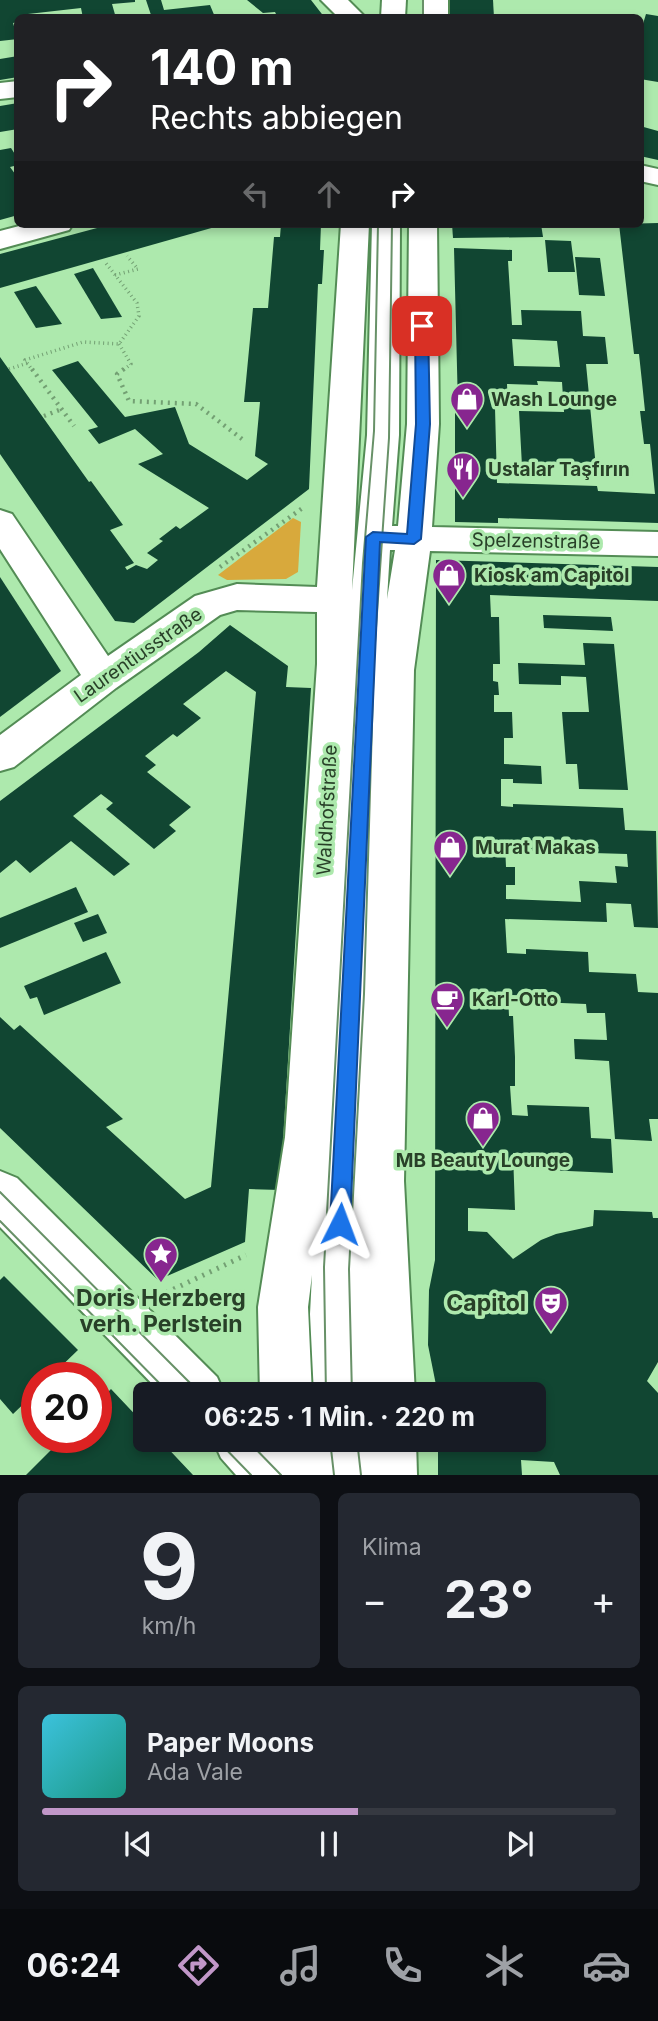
<!DOCTYPE html>
<html lang="de">
<head>
<meta charset="utf-8">
<style>
	:root { --surface:#171b24; --page:#242831; --text:#f1f3f6; --muted:#9ea1a6; --line:#363941; --accent:#c197c8 }
	body { margin:0; font-family:Inter,sans-serif; background:var(--page); color:var(--text); height:100vh; display:flex; flex-direction:column; font-size:26px; white-space:nowrap }
	* { box-sizing:border-box; margin:0 }
	p { font-size:23px; color:var(--muted) }
	.icon { flex:none; width:38px; height:38px; fill:none; stroke:currentColor; stroke-width:2; stroke-linecap:round; stroke-linejoin:round }
	.map { position:relative; height:1475px; overflow:hidden }
	.drawer { display:flex; flex-direction:column; gap:18px; padding:18px; background:#0d0f14; flex:1 }
	.drawer>* { flex:none }
	.guide { position:absolute; left:14px; top:14px; width:630px; height:214px; border-radius:10px; box-shadow:0 4px 10px #0003; background:#202124; color:#fff; overflow:hidden }
	.speed { position:absolute; left:21px; top:1362px; display:flex; gap:14px; font-size:35px; font-weight:700; text-align:center }
	.speed>* { display:grid; place-content:center; width:91px; height:91px; border-radius:50%; background:var(--surface); box-shadow:0 4px 10px #0003; line-height:1 }
	.speed .limit { border:10px solid #d22; background:#fff; color:#111 }
	.pin { position:absolute; display:grid; place-items:center; width:60px; height:60px; color:#fff; margin:-30px; border-radius:14px; box-shadow:0 4px 10px #0006 }
	.me { position:absolute; width:77px; margin:-38px; rotate:3deg; stroke-linejoin:round; filter:drop-shadow(0 0 5px #0008) }
	.turn { display:flex; align-items:center; gap:24px; height:147px; padding:0 21px; font-size:32px }
	.turn .icon { width:91px; height:91px; stroke-width:2.5 }
	.turn b { display:block; font-size:49px; line-height:60px }
	.lanes { display:flex; align-items:center; height:66px; padding:0 21px; background:#0003; justify-content:center; gap:35px; direction:ltr }
	.lanes .off { opacity:.35 }
	.big { font-size:52px; font-weight:700; line-height:1.1 }
	.drawer .widget { flex:1; display:flex; flex-direction:column; justify-content:center; gap:10px; min-width:0; padding:0 24px; border-radius:10px; background:var(--page) }
	.drawer .dial { align-items:center; gap:0 }
	.dial b { font-size:91px; line-height:1 }
	.song { display:flex; align-items:center; gap:21px }
	.cover { width:84px; height:84px; border-radius:10px; background:linear-gradient(135deg,hsl(190 70% 55%),hsl(170 70% 35%)) }
	.played { height:7px; border-radius:4px; background:linear-gradient(90deg,var(--accent) 55%,var(--line) 55%) }
	.keys { display:flex; justify-content:space-around; direction:ltr }
	.heat { display:flex; justify-content:space-between; align-items:center; font-size:38px; direction:ltr }
	.drawer .tiles { flex:1; display:grid; gap:18px; grid-template-columns:1fr 1fr }
	.widget:last-child { grid-column:span 2 }
	.trip { position:absolute; left:133px; top:1382px; width:413px; height:70px; border-radius:10px; background:var(--surface); box-shadow:0 4px 10px #0003; font-weight:700; line-height:70px; text-align:center }
	.dock { display:flex; height:112px; justify-content:space-around; align-items:center; background:#090b0e; color:var(--muted) }
	.dock .icon { width:49px; height:49px }
	.dock .active { color:var(--accent) }
	.dock b { font-size:32px; color:var(--text) }
	.map>svg:first-child { display:block }
	.green { fill:#d8a93c }
	.building { fill:#114632; fill-rule:evenodd }
	.lines { fill:none; stroke-linecap:round; stroke-linejoin:round }
	.minor-casing { stroke:#538c55; stroke-width:4 }
	.path-far2 { stroke:#73a073; stroke-width:3.5; stroke-dasharray:1 3.5; stroke-linecap:butt }
	.path-far1 { stroke:#73a073; stroke-width:4.5; stroke-dasharray:2 5; stroke-linecap:butt }
	.path { stroke:#73a073; stroke-width:5; stroke-dasharray:2 6; stroke-linecap:butt }
	.minor { fill:#fff; fill-rule:evenodd }
	.tram { stroke:#689168; stroke-width:2 }
	.route { fill:#1a73e8; stroke:#114b97; stroke-width:2 }
	.labels { text-anchor:middle; dominant-baseline:central; stroke-width:7; stroke-linejoin:round; paint-order:stroke }
	.poi-label { font-size:19px; font-weight:bold; fill:#284028; stroke:#ade9ad; text-anchor:start }
	.street-label { font-size:19px; fill:#284028; stroke:#ade9ad }
	.near-poi-label { font-size:23px; font-weight:bold; fill:#284028; stroke:#ade9ad }
</style>
</head>
<body>
<div class="map">
<svg width="658" height="1475" viewBox="0 0 658 1475">
	<rect width="100%" height="100%" fill="#ade9ad"/>
	<polygon class="green" points="293,518 301,522 298,572 286,579 227,580 218,575"/>
	<g class="building">
		<polygon points="0,0 135,0 135,2 112,4 116,18 83,18 81,8 28,14 29,18 18,18 18,22 13,23 18,39 0,41"/>
		<polygon points="146,0 161,0 164,10 210,5 215,17 152,18"/>
		<polygon points="247,0 311,0 325,18 278,18 275,12 263,13"/>
		<polygon points="447,0 493,0 494,18 447,18"/>
		<polygon points="646,14 658,16 658,82 640,79 640,34"/>
		<polygon points="18,56 18,77 0,80 0,59"/>
		<polygon points="18,103 18,129 0,132 0,106"/>
		<polygon points="640,126 658,131 658,160 640,156"/>
		<polygon points="11,148 18,159 18,165 10,167 18,178 18,215 0,220 0,150"/>
		<path d="M658 223V523L498 518V523L455 522V407H458L454 248 512 250V261H508L512 325H522L521 310 581 311 583 336 605 337 608 364H586L596 468 522 466 519 411 564 412 562 382 537 381 538 385 507 384 508 408H495L497 483 597 486 598 491 655 494 650 444H644L640 411H645L642 382 639 354H634L619 224ZM512 339 557 341 560 367 514 366Z"/>
		<polygon points="112,224 222,225 0,288 0,254"/>
		<polygon points="281,224 321,224 320,250 324,250 322,284 318,284 309,489 134,623 115,621 0,454 0,357 89,482 91,481 123,525 110,530 134,563 125,567 127,570 136,565 147,569 158,560 147,553 163,541 159,539 176,526 180,529 209,508 138,464 163,454 135,429 99,444 88,430 98,427 52,370 78,361 125,417 175,407 189,444 247,480 268,464 255,456 260,402 244,402 253,308 268,308 274,237 280,237"/>
		<polygon points="452,224 541,224 543,237 453,238"/>
		<polygon points="545,240 571,241 575,272 548,272"/>
		<polygon points="575,257 600,258 605,296 579,295"/>
		<polygon points="93,268 122,317 101,319 74,274"/>
		<polygon points="36,286 62,324 36,328 14,292"/>
		<path d="M436 560 658 567V601L490 595 491 617H499L500 664H493V681L498 682 499 695H494V712H512L513 738H504V764L541 766 542 784 513 783V779H501V806L513 807V804L623 808 625 830 656 831 658 928 634 927 631 904 606 903 607 922 505 919 507 953 526 954V949L588 952 589 972 636 974 638 992 658 993V1119H649L652 1141 615 1139 609 1061 575 1059 574 1039 607 1040 605 1013H587L586 1004 537 1002V996L508 995 509 1016H513L515 1057V1086H510L512 1115 528 1116 527 1105 589 1107 591 1138 611 1139 613 1173 546 1170V1155L513 1153 515 1210 468 1208V1231L487 1232 513 1259 541 1240 556 1234 593 1226 594 1210 652 1212 653 1218H658V1362L647 1381 658 1393V1475H560L554 1462 521 1460 522 1475H438V1440H534V1395H438L428 1345 429 1290 435 1260ZM505 845 526 846V851L627 854 628 867 615 866 617 883 579 881 581 902 506 899V885H515V867H506Z"/>
		<polygon points="0,577 61,671 0,717"/>
		<polygon points="543,615 611,617 613,631 544,628"/>
		<polygon points="230,625 288,666 286,687 311,688 280,1190 249,1189 245,1242 158,1280 0,1128 0,1017 14,1030 20,1025 123,1119 106,1127 185,1199 211,1187 256,692 226,671 183,704 201,718 177,737 173,734 145,756 156,765 147,772 191,807 169,825 176,831 154,849 106,809 113,803 101,794 73,816 130,864 114,876 71,841 30,873 16,860 0,873 0,801 199,652"/>
		<polygon points="583,643 614,644 628,790 579,789 577,764 566,764 562,712 589,712 586,677 561,676 561,685 519,684 518,663 585,665"/>
		<polygon points="76,887 88,912 0,948 0,918"/>
		<polygon points="98,914 107,933 83,942 74,923"/>
		<polygon points="106,952 121,983 44,1015 37,997 30,999 24,986"/>
		<polygon points="4,1276 78,1350 50,1377 37,1377 37,1391 13,1414 0,1399 0,1280"/>
		<polygon points="111,1389 145,1425 145,1440 160,1440 193,1475 26,1475 64,1437 96,1437 96,1404"/>
	</g>
	<g class="lines">
		<g class="minor-casing">
			<g id="minor">
				<polygon points="321,0 348,0 366,18 339,18"/>
				<polygon points="382,0 406,0 405,18 381,18"/>
				<rect x="424" y="0" width="24" height="18"/>
				<polygon points="18,81 18,97 0,99 0,83"/>
				<polygon points="640,165 658,169 658,185 640,181"/>
				<polygon points="27,224 73,224 69,230 0,249 0,231"/>
				<path d="M341 224H369L352 590 367 435 372 224H400L399 435 392 526H398L407 424 409 224H437L439 424 432 527 658 532V556L430 551 414 670 404 1181 415 1395H314L310 1314 312 1275 308 1307 312 1395H260L258 1307 285 1137 317 664V612L237 610 220 615 116 688 14 767 0 771V735L81 675 0 549V510L12 514 108 656 195 596 237 584 317 587ZM390 550H395L387 599Z"/>
				<polygon points="0,1171 17,1178 217,1377 225,1395 163,1395 0,1227"/>
				<polygon points="213,1440 416,1440 417,1475 236,1475 221,1458"/>
			</g>
		</g>
		<g class="path-far2">
			<polyline points="115,275 138,269 127,256"/>
			<polyline points="119,344 131,364 122,371"/>
			<polyline points="9,369 28,363"/>
			<polyline points="33,371 25,360 83,342 119,344 139,316 137,303 105,262"/>
		</g>
		<g class="path-far1">
			<polyline points="32,369 74,426"/>
			<polyline points="124,369 117,374 129,401 196,404 246,442"/>
			<polyline points="44,416 62,409"/>
			<polyline points="220,567 304,507"/>
		</g>
		<polyline class="path" points="159,1296 246,1255"/>
		<use href="#minor" class="minor"/>
		<g class="tram">
			<polyline points="423,0 423,18"/>
			<polyline points="0,1192 202,1395"/>
			<polyline points="0,1221 171,1395"/>
			<polyline points="326,1395 324,1267 363,563 374,431 378,224"/>
			<polyline points="352,1395 349,1269 364,994 374,657 389,438 392,224"/>
			<polyline points="217,1440 251,1475"/>
			<polyline points="247,1440 281,1475"/>
			<polyline points="330,1440 334,1475"/>
			<polyline points="357,1440 361,1475"/>
		</g>
	</g>
	<polygon class="route" points="422,322 428,326 430,424 421,539 414,544 380,542 350,1224 347,1231 340,1234 333,1231 330,1224 366,537 373,532 407,534 416,424 415,326"/>
	<defs>
		<g id="shop-pin" transform="scale(1.75)"><path d="M0 17L-7.5 6A9.5 9.5 0 1 1 7.5 6Z" fill="#87268f" stroke="#ade9ad"/><path d="M-5-2.5h2.3a2.7 3.5 0 0 1 5.4 0H5L5.5 6h-11ZM-1.5-2.5h3a1.5 2.3 0 0 0-3 0Z" fill="#fff"/></g>
		<g id="restaurant-pin" transform="scale(1.75)"><path d="M0 17L-7.5 6A9.5 9.5 0 1 1 7.5 6Z" fill="#87268f" stroke="#ade9ad"/><path d="M-5-6h1v4h1v-4h1v4h1v-4h1v5L-1.5 .5V6h-2V.5L-5-1ZM5-6V6H3V1.5H1.5Q1.5-4 5-6Z" fill="#fff"/></g>
		<g id="cafe-pin" transform="scale(1.75)"><path d="M0 17L-7.5 6A9.5 9.5 0 1 1 7.5 6Z" fill="#87268f" stroke="#ade9ad"/><path d="M-5.5-4.5H6V0H3Q3 3.5 0 3.5H-2.5Q-5.5 3.5-5.5 0ZM3-3.2v2h1.7v-2ZM-6 4.5H4V6H-6Z" fill="#fff"/></g>
		<g id="sight-pin" transform="scale(1.75)"><path d="M0 17L-7.5 6A9.5 9.5 0 1 1 7.5 6Z" fill="#87268f" stroke="#ade9ad"/><path d="M0-6L1.8-2.2L6-1.7L2.9 1.2L3.7 5.4L0 3.3L-3.7 5.4L-2.9 1.2L-6-1.7L-1.8-2.2Z" fill="#fff"/></g>
		<g id="theatre-pin" transform="scale(1.75)"><path d="M0 17L-7.5 6A9.5 9.5 0 1 1 7.5 6Z" fill="#87268f" stroke="#ade9ad"/><path d="M-5-5.5Q0-4 5-5.5V0Q5 5 0 6Q-5 5-5 0ZM-3.3-2.5H-1v1.5H-3.3ZM1-2.5H3.3v1.5H1ZM-2.8 1Q0 5.5 2.8 1Z" fill="#fff"/></g>
	</defs>
	<g fill-rule="evenodd">
		<use href="#shop-pin" x="467" y="399"/>
		<use href="#restaurant-pin" x="463" y="469"/>
		<use href="#shop-pin" x="449" y="575"/>
		<use href="#shop-pin" x="450" y="847"/>
		<use href="#cafe-pin" x="447" y="999"/>
		<use href="#shop-pin" x="483" y="1118"/>
		<use href="#sight-pin" x="161" y="1254"/>
		<use href="#theatre-pin" x="551" y="1303"/>
	</g>
	<g class="labels">
		<g class="poi-label">
			<text x="491" y="399">Wash Lounge</text>
			<text x="488" y="469">Ustalar Taşfırın</text>
			<text x="474" y="575">Kiosk am Capitol</text>
			<text x="475" y="847">Murat Makas</text>
			<text x="472" y="999">Karl-Otto</text>
			<text x="483" y="1160" text-anchor="middle">MB Beauty Lounge</text>
		</g>
		<g class="street-label">
			<text transform="translate(536 541) rotate(1)">Spelzenstraße</text>
			<text transform="translate(138 655) rotate(-35)">Laurentiusstraße</text>
			<text transform="translate(327 810) rotate(-87)">Waldhofstraße</text>
		</g>
		<g class="near-poi-label">
			<text x="161" y="1298">Doris Herzberg<tspan x="161" dy="26">verh. Perlstein</tspan></text>
			<text x="526" y="1303" text-anchor="end">Capitol</text>
		</g>
	</g>
</svg>
<div class="speed"><div class="limit">20</div></div>
<div class="pin" style="left:422px;top:326px;background:#d93025"><svg class="icon" aria-label="arrive" viewBox="0 0 24 24"><path d="M6 21V4h12l-3 4 3 4H6"/></svg></div>
<svg class="me" style="left:340px;top:1224px" viewBox="-20 -20 40 40"><path d="M0-17L14 15 0 8-14 15z" fill="#1a73e8" stroke="#fff" stroke-width="4"/></svg>
<div class="trip">06:25 · 1 Min. · 220 m</div>
<div class="guide">
<div class="turn"><svg class="icon" aria-label="right" viewBox="0 0 24 24"><path d="M7 20v-9h11M14 6l5 5-5 5"/></svg><div><b>140 m</b>Rechts abbiegen</div></div>
<div class="lanes"><svg class="icon off" aria-label="left" viewBox="0 0 24 24"><path d="M17 20v-9H6M10 6l-5 5 5 5"/></svg><svg class="icon off" aria-label="ahead" viewBox="0 0 24 24"><path d="M12 20V5M6 11l6-6 6 6"/></svg><svg class="icon" aria-label="right" viewBox="0 0 24 24"><path d="M7 20v-9h11M14 6l5 5-5 5"/></svg></div>
</div>
</div>
<section class="drawer">
<div class="tiles">
<div class="widget dial"><b>9</b><p>km/h</p></div>
<div class="widget"><p>Klima</p>
<div class="heat"><a>−</a><b class="big">23°</b><a>+</a></div>
</div>
<div class="widget">
<div class="song"><i class="cover"></i><div><b>Paper Moons</b><p>Ada Vale</p></div></div>
<div class="played"></div>
<div class="keys"><svg class="icon" aria-label="previous" viewBox="0 0 24 24"><path d="M18 5L8 12l10 7zM5 5v14"/></svg><svg class="icon" aria-label="pause" viewBox="0 0 24 24"><path d="M8 5v14M16 5v14"/></svg><svg class="icon" aria-label="next" viewBox="0 0 24 24"><path d="M6 5l10 7-10 7zM19 5v14"/></svg></div>
</div>
</div>
</section>
<nav class="dock">
<b>06:24</b>
<svg class="icon active" aria-label="directions" viewBox="0 0 24 24"><path d="M12 3l9 9-9 9-9-9zM9 14v-3h6M13 9l2 2-2 2"/></svg>
<svg class="icon" aria-label="music" viewBox="0 0 24 24"><path d="M9 18V5l10-2v13"/><circle cx="6" cy="18" r="3"/><circle cx="16" cy="16" r="3"/></svg>
<svg class="icon" aria-label="phone" viewBox="0 0 24 24"><path d="M5 4h4l2 5-3 2q2 4 5 5l2-3 5 2v4C11 20 4 13 5 4z"/></svg>
<svg class="icon" aria-label="climate" viewBox="0 0 24 24"><path d="M12 3v18M4 7l16 10M4 17L20 7"/></svg>
<svg class="icon" aria-label="car" viewBox="0 0 24 24"><path d="M5 17H2v-5l4-1 3-4h7l3 4 3 1v5h-3M9 17h6M6 11h13"/><circle cx="7" cy="17" r="2"/><circle cx="17" cy="17" r="2"/></svg>
</nav>
</body>
</html>
